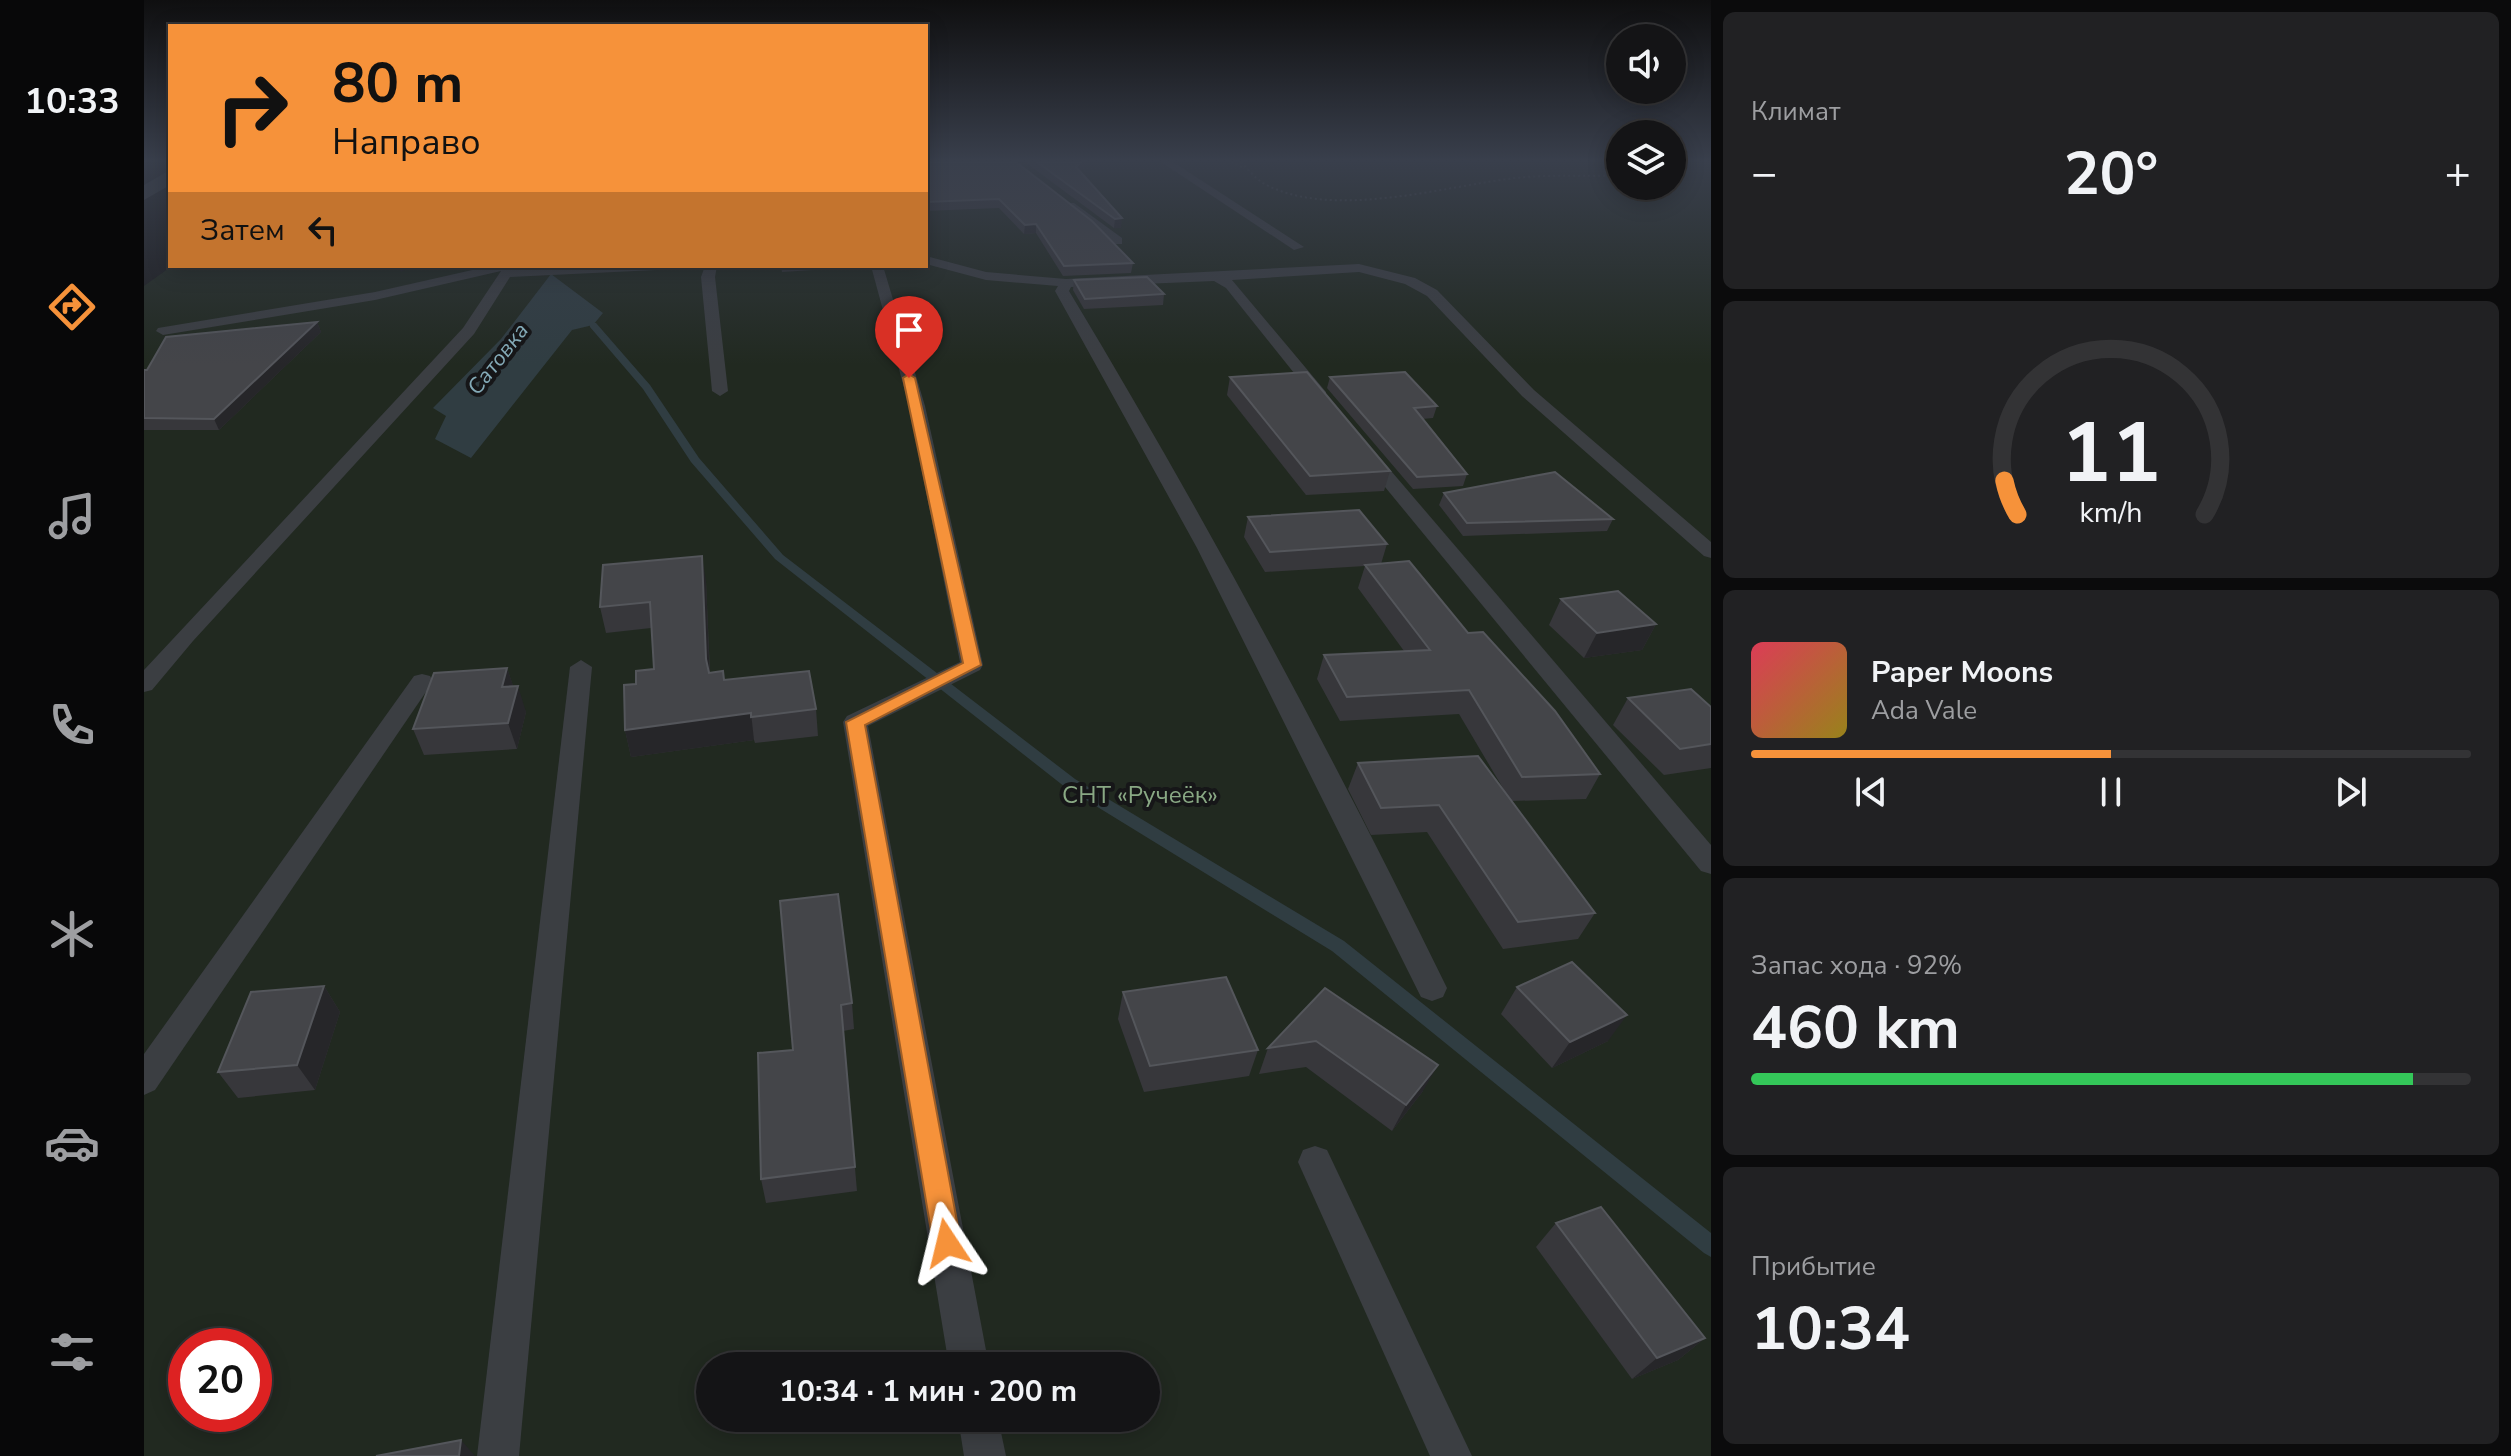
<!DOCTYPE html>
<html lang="ru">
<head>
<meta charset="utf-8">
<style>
	:root { --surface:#141416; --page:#212123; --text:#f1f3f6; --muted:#9d9ea1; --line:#333335; --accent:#f6923a }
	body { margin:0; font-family:"Nunito Sans",sans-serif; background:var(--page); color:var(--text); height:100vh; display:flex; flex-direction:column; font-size:30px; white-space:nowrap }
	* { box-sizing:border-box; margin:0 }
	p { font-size:26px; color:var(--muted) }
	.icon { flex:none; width:44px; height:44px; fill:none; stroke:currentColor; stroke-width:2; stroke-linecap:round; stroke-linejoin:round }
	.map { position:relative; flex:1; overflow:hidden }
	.drawer { display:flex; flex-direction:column; gap:12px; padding:12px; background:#0b0b0c; width:800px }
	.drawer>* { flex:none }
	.guide { position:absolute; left:24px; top:24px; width:760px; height:244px; border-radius:0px; box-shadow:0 4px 20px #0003,0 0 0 2px var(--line); background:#f6923a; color:#111; overflow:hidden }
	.tools { position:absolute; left:1462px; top:24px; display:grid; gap:16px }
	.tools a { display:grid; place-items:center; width:80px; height:80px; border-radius:50%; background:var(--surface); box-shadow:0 4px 20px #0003,0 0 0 2px var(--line); font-size:40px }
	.speed { position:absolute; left:24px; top:1328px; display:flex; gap:16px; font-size:40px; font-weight:700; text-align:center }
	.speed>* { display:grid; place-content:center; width:104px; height:104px; border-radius:50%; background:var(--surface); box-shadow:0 4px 20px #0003,0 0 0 2px var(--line); line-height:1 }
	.speed .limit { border:12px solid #d22; background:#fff; color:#111 }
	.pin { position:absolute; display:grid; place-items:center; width:68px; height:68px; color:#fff; margin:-82px -34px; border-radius:50% 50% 50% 0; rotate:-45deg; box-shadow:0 0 8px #0007 }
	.pin .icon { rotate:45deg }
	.me { position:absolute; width:88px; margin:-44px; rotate:350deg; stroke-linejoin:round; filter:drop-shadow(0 0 6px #0008) }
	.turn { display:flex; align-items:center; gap:28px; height:168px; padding:0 32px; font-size:36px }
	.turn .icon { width:104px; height:104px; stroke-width:2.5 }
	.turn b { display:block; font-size:56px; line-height:68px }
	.then { display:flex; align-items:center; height:76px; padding:0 32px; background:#0003; gap:16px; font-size:30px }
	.big { font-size:60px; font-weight:700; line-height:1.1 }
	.drawer .card { flex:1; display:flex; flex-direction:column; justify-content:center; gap:12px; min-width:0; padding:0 28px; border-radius:12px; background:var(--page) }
	.drawer .dial { align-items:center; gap:0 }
	.dial svg { height:208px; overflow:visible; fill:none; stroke:var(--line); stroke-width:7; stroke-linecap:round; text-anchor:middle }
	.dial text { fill:var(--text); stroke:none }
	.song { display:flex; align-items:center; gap:24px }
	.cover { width:96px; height:96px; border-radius:12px; background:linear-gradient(135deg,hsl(350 70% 55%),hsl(50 70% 35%)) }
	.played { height:8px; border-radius:4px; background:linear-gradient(90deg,var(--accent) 50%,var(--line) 50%) }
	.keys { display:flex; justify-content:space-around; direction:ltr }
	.heat { display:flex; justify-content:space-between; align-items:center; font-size:44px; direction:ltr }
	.charge { height:12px; border-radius:6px; background:linear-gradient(90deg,#34c759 92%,var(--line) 0) }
	.trip { position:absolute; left:552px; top:1352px; width:464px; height:80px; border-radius:40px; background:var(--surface); box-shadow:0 4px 20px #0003,0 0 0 2px var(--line); font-weight:700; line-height:80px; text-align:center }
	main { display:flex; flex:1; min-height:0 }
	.dock { display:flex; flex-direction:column; width:144px; justify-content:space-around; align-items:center; background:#080809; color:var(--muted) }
	.dock .icon { width:56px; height:56px }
	.dock .on { color:var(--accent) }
	.dock b { font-size:36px; color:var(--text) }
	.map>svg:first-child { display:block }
	.green { fill:#212920; fill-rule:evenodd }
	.water { fill:#303d42 }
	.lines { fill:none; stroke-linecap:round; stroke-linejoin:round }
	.stream { fill:#303d42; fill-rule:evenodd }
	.path { stroke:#414549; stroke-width:2; stroke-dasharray:2 3; stroke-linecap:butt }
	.lane { fill:#3b3e42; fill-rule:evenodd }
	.street { fill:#3b3e42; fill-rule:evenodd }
	.wall { fill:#37373b }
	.shaded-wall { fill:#262629 }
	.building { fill:#444549; stroke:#54565b; stroke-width:2 }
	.route { fill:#f6923a; stroke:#a05f26; stroke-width:2 }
	.labels { text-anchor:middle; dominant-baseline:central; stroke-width:8; stroke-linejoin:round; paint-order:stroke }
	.far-water-label { font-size:22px; font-style:italic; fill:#84aab7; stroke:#161618 }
	.park-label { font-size:24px; fill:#89a884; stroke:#161618 }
</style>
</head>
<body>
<main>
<nav class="dock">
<b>10:33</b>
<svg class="icon on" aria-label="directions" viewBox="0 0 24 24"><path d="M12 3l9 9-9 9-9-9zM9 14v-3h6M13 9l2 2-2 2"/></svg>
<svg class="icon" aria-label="music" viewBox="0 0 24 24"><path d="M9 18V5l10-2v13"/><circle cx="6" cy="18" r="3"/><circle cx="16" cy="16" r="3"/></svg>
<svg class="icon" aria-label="phone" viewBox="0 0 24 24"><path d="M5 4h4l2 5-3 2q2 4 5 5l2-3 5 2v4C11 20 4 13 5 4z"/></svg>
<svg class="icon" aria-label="climate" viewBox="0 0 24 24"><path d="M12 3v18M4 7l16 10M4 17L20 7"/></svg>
<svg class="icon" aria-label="car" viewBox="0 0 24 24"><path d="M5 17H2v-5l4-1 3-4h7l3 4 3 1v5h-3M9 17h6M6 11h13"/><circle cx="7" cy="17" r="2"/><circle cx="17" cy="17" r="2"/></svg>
<svg class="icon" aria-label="filters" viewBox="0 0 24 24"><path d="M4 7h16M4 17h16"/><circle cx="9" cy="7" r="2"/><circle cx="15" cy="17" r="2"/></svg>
</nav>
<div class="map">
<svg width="1567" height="1456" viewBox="0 0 1567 1456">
	<rect width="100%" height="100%" fill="#1b1b1d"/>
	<path class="green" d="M782 162H1476V186H1528V162H1567V1456H0V286L28 266H782ZM42 1346H110V1414H42ZM566 1366H1002V1418H566Z"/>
	<polygon class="water" points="407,274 459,313 449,325 428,330 327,458 291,439 302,416 289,408 357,339"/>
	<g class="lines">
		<polygon class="stream" points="446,323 452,323 506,385 555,458 639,555 931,779 1200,941 1567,1233 1567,1257 1560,1253 1188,951 921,787 631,559 547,462 499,389 446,327"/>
		<g class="path">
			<polyline points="1087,162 1100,168"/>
			<path d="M1097 162C1104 169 1111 178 1119 183 1186 221 1300 186 1372 178 1407 174 1441 177 1476 175"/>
			<polyline points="1528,165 1537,162"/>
		</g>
		<g class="lane">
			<polygon points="1017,162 1029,162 1160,247 1150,250"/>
			<polygon points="922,203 930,203 978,238 978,244 970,244 922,207"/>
			<path d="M782 256 842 272 922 279 1215 264 1271 278 1293 290 1390 390 1567 542V558L1560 556 1378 396 1283 296 1261 284 1215 272 1088 280 1182 392V398H1170L1082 288 1070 281 927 287 925 291C1061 517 1187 751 1303 988L1299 997 1288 1001 1277 997 1053 548 911 291 914 286 842 280 782 264Z"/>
			<polygon points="346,266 359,266 359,270 518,266 512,270 366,277 330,334 49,641 8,690 0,692 0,670 319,328 357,271 231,300 19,335 12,331 14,328 231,292"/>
			<polygon points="561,266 573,266 571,277 584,391 576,396 568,391 557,277"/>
			<polygon points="727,266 739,266 781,406 839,665 836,670 724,726 845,1366 805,1366 699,722 703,716 816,662 765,406"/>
			<polygon points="1224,450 1230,451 1567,845 1567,874 1557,871 1218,459 1218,451"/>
			<polygon points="437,660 448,667 375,1456 333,1456 426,667"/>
			<polygon points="278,674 286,676 289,681 286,686 11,1090 0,1095 0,1054 270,676"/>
			<polygon points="1171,1146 1183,1150 1328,1456 1286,1456 1154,1162 1159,1150"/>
			<polygon points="814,1418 854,1418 862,1456 820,1456"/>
		</g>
		<polygon class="street" points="26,170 26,185 0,200 0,185"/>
	</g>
	<g class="wall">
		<polygon points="782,162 989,263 987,273 919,276 892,233 880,234 855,208 782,211"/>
		<polygon points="881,162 945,162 936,171 977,228 970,228"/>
		<polygon points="637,266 685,266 685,269 638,272"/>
		<polygon points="930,280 1020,294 1019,305 940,309 929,290"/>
		<polygon points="173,322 177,332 75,430 0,430 0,370"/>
		<polygon points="1086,377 1246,471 1240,491 1162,495 1083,395"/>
		<polygon points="1186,377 1293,406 1289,418 1278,419 1323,474 1319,486 1269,489 1183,388"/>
		<polygon points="1300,493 1469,519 1463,531 1319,536 1295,505"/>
		<polygon points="1104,517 1243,544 1237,564 1324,633 1456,774 1442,799 1367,801 1451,913 1434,939 1359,949 1283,832 1227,835 1204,789 1214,763 1363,795 1315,714 1196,721 1173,679 1180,655 1260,651 1214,588 1221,566 1121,572 1100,537"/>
		<polygon points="562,581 566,673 580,680 672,709 674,736 611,743 610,740 487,757 481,730 492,684 510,669 507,628 462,633 456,607"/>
		<polygon points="1417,599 1512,624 1498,650 1440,658 1405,625"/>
		<polygon points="363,668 369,686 382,712 373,749 280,755 269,729"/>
		<polygon points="1484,698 1567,707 1567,768 1520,775 1469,725"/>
		<polygon points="636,901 708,1003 710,1029 699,1031 713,1191 622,1203 617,1179 649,1050"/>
		<polygon points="180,986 196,1012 171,1090 94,1098 74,1072"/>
		<polygon points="1373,987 1464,1041 1408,1068 1357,1014"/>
		<polygon points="1181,988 1279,1091 1248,1131 1162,1067 1115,1074 1124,1048"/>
		<polygon points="979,992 1114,1050 1105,1076 1000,1092 974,1019"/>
		<polygon points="1412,1223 1561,1338 1534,1360 1488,1379 1392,1247"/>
	</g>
	<g class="shaded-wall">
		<polygon points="937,162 945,162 931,176 932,167"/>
		<polygon points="978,218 977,228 970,228 971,219"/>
		<polygon points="892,224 892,233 880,234 881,225"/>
		<polygon points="255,266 267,266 257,272"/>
		<polygon points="173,322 177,332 75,430 70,419"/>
		<polygon points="558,556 562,581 566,685 562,659"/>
		<polygon points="1512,624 1498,650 1440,658 1453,633"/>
		<polygon points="363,668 372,694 374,686 382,712 373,749 364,723 358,687"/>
		<polygon points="607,713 610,740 487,757 481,730"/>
		<polygon points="180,986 196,1012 171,1090 153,1065"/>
		<polygon points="1483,1015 1464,1041 1408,1068 1426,1042"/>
		<polygon points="1294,1065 1279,1091 1248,1131 1262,1105"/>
		<polygon points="1561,1338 1534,1360 1488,1379 1513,1358"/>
		<polygon points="317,1440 331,1456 315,1456"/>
	</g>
	<g class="building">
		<polygon points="782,162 872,162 948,221 989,263 920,266 892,224 881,225 855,199 782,202"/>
		<polygon points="893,162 937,162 932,167 978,218 971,219"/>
		<polygon points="1003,277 1020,294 941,299 930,280"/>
		<polygon points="173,322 70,419 0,418 0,370 3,370 22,337"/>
		<polygon points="1163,372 1246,471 1166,476 1086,377"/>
		<polygon points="1261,372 1293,406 1270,408 1323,474 1273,477 1186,377"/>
		<polygon points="1411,472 1469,519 1323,523 1300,493"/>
		<polygon points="1215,510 1243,544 1126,552 1104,517"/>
		<polygon points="558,556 562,659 565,673 579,671 580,680 665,671 672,709 607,717 607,713 481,730 480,685 492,684 492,671 510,669 506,602 456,607 459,565"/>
		<polygon points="1265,561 1324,633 1339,632 1411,711 1456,774 1378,777 1325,690 1203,697 1180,655 1286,650 1221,565"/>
		<polygon points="1474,591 1512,624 1453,633 1417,599"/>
		<polygon points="363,668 358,687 374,686 364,723 269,729 290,673"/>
		<polygon points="1547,689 1567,707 1567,744 1536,749 1484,698"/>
		<polygon points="1334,756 1451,913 1374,922 1295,805 1237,808 1214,763"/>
		<polygon points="694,894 708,1003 697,1005 711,1167 617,1179 614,1053 649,1050 636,901"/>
		<polygon points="1428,962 1483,1015 1426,1042 1373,987"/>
		<polygon points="1082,977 1114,1050 1006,1066 979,992"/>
		<polygon points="180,986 153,1065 74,1072 107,992"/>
		<polygon points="1181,988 1294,1065 1262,1105 1172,1041 1124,1048"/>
		<polygon points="1457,1207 1561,1338 1513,1358 1412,1223"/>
		<polygon points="317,1440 315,1456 232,1456"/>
	</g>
	<linearGradient id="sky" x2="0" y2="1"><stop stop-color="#0f0f10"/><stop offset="0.44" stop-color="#393f4c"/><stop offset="1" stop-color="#393f4c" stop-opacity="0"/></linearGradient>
	<rect width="1567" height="365" fill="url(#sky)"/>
	<polygon class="route" points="765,374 771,378 837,665 721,725 817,1243 813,1253 803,1257 793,1253 789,1243 702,722 819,663 759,378"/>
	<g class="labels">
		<g class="far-water-label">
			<text transform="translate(354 359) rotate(-52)">Сатовка</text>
		</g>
		<g class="park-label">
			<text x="996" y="795">СНТ «Ручеёк»</text>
		</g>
	</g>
</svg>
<div class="tools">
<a><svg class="icon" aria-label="sound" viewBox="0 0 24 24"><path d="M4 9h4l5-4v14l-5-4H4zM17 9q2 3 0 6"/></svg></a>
<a><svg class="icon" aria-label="layers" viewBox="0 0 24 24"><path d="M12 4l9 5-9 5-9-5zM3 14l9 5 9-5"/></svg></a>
</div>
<div class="speed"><div class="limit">20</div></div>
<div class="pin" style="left:765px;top:378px;background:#d93025"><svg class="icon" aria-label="arrive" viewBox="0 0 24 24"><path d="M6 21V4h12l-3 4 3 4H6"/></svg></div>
<svg class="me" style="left:803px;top:1243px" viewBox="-20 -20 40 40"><path d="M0-17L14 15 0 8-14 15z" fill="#f6923a" stroke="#fff" stroke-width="4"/></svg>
<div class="trip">10:34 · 1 мин · 200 m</div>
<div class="guide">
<div class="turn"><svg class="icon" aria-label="right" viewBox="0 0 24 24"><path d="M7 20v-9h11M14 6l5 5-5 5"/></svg><div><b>80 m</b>Направо</div></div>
<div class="then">Затем<svg class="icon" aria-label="left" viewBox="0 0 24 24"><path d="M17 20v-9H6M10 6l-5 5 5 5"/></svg></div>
</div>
</div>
<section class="drawer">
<div class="card"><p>Климат</p>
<div class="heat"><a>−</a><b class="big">20°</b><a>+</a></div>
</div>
<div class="card dial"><svg viewBox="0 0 100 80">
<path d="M14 69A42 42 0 1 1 86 69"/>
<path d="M14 69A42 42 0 0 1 9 56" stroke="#f6923a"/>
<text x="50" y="56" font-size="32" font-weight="700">11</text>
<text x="50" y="72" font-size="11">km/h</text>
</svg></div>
<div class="card">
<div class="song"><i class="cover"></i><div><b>Paper Moons</b><p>Ada Vale</p></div></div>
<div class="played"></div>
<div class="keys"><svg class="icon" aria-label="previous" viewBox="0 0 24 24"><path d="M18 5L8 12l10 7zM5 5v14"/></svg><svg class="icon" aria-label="pause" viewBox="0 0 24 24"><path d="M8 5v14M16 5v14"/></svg><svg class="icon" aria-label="next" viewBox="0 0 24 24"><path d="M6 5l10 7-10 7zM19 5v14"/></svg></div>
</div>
<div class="card"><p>Запас хода · 92%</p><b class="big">460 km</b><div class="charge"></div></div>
<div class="card"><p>Прибытие</p><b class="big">10:34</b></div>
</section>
</main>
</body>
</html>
